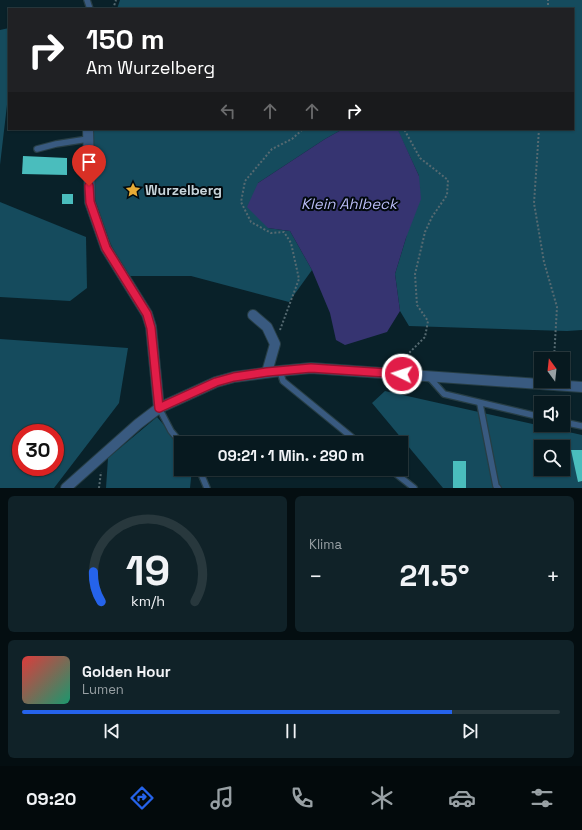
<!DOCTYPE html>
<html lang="de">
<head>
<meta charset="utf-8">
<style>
	:root { --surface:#07191f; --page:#102228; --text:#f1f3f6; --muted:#98a0a4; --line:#28383d; --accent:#2563eb }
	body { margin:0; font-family:"Space Grotesk",sans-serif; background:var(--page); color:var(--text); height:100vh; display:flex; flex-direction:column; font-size:15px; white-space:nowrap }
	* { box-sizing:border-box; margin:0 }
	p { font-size:13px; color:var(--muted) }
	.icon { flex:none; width:22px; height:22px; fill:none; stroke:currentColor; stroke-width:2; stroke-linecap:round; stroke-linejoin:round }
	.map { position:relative; height:488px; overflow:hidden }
	.sheet { display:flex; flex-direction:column; gap:8px; padding:8px; background:#040e11; flex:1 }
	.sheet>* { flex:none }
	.banner { position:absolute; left:8px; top:8px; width:566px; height:122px; border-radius:0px; box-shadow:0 1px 3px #0004,0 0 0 1px var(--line); background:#202124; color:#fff; overflow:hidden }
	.needle { width:26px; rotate:345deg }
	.tools { position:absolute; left:534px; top:352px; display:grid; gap:8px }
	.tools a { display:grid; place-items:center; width:36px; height:36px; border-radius:0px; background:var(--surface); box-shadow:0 1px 3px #0004,0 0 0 1px var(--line); font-size:20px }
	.speed { position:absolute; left:12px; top:424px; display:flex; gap:8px; font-size:20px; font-weight:700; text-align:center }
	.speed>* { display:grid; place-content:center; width:52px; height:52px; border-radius:50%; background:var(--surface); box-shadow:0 1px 3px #0004,0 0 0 1px var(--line); line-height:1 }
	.speed .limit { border:6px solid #d22; background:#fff; color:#111 }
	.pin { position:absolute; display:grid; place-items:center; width:34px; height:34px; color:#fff; margin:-41px -17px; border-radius:50% 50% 50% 0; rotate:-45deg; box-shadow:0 0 4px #0007 }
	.pin .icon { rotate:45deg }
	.me { position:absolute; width:44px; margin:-22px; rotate:274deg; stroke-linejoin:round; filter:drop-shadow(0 0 3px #0008) }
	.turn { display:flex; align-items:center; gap:14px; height:84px; padding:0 12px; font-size:18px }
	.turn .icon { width:52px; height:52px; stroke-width:2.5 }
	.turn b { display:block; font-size:28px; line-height:34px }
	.lanes { display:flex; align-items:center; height:38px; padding:0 12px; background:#0003; justify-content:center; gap:20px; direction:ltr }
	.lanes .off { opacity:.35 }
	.big { font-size:30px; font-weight:800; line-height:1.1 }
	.sheet .widget { flex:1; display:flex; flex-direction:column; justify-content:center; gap:6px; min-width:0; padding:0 14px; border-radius:6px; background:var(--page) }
	.sheet .dial { align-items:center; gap:0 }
	.dial svg { height:104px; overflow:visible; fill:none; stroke:var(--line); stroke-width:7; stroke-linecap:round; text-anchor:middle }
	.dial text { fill:var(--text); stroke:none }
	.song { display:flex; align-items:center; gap:12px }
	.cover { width:48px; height:48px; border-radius:6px; background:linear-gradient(135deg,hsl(0 70% 55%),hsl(160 70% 35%)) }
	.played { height:4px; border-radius:2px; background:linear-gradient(90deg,var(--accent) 80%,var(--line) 80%) }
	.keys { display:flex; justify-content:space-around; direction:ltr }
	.heat { display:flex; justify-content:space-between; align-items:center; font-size:22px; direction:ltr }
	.sheet .tiles { flex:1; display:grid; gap:8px; grid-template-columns:1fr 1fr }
	.widget:last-child { grid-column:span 2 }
	.trip { position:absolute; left:174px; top:436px; width:234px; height:40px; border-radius:0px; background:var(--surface); box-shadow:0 1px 3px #0004,0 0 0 1px var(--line); font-weight:800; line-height:40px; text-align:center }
	.menu { display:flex; height:64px; justify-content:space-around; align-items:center; background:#030a0c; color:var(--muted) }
	.menu .icon { width:28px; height:28px }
	.menu .selected { color:var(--accent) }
	.menu b { font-size:18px; color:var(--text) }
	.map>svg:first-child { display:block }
	.green { fill:#154b5d; fill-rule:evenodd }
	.water { fill:#363471 }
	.building { fill:#4abdbd }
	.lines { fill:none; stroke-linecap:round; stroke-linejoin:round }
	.service-casing { stroke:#273e45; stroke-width:8 }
	.minor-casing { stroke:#273e45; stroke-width:12 }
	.path { stroke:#566a71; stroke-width:2; stroke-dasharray:2 2; stroke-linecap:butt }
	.service { stroke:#395a80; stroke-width:5.5 }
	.minor { stroke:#395a80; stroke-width:10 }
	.route-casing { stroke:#92132f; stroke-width:10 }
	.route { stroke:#e11d48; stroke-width:7 }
	.labels { text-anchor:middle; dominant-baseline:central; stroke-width:4; stroke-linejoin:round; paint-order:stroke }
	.poi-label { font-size:14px; font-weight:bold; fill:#c7d4da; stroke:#02090d; text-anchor:start }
	.water-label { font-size:15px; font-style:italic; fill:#b9bcf5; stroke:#02090d }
</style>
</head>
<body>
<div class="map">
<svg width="582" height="488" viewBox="0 0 582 488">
	<rect width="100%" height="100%" fill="#092129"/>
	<g class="green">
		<polygon points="120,0 582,0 582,330 567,331 409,326 400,311 395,274 406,238 419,176 397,129 573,129 573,9 117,9"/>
		<polygon points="9,28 9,105 7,105 0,165 0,30"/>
		<path d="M92 129H343L325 139 258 183 268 228 290 231 312 270 289 302 191 276H127C115 253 102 229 96 203 91 180 92 152 92 129Z"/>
		<polygon points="0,202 86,237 87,288 70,301 0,297"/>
		<path d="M0 339 128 348 119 403 54 488H0ZM21 433H55V467H21Z"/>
		<path d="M385 391 582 435V488H443L372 403ZM541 447H563V469H541Z"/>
		<polygon points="157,417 181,445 181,469 192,469 190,488 106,488 108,458"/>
	</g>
	<polygon class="water" points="343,129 397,129 398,130 419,176 421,199 406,238 395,274 400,311 387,332 345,345 336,340 330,313 312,270 290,231 268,228 247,207 258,183 325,139"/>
	<g class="building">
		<polygon points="23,156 67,158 67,175 22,174"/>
		<rect x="62" y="194" width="11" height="10"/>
		<polygon points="571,450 582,450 582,481 578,482"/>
		<rect x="453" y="461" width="13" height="27"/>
	</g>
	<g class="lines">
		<g class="service-casing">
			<g id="service">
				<polyline points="87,0 90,9"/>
				<polyline points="37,149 56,144 88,139"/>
				<polyline points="280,371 283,381 359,443"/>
				<polyline points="429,377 444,394 541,417"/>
				<polyline points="480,404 496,486 498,488"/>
				<polyline points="159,408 171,431 181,443"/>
				<polyline points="563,422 582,426"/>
				<polyline points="199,469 207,488"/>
				<polyline points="390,469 414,488"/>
			</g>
		</g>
		<g class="minor-casing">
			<g id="minor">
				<polyline points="88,129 90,202 106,248 147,314 151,327 159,408"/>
				<polyline points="253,315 267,327 275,344 267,372"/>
				<polyline points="66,488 138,424 159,408 216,382 234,377 280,371 311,368 582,387"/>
			</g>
		</g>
		<g class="path">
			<polyline points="113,9 116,0"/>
			<polyline points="548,9 548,0"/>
			<polyline points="539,129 534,203 544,262 557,307 554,359"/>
			<polyline points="280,330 299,279 291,243 284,232 271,233 251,222 241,202 245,181 272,149 292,139 303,129"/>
			<polyline points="398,364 425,337 428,321 417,305 415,274 425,232 432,217 447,195 448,180 420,158 404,129"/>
			<polyline points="99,488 101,472"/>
		</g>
		<use href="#service" class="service"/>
		<use href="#minor" class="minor"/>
	</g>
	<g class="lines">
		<g class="route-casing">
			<polyline id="route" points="89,186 90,202 106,248 147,314 151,328 159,408 216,382 234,377 267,372 311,368 402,374"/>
		</g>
		<use href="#route" class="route"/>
	</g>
	<defs>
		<g id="sight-bare" transform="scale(1.2)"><path d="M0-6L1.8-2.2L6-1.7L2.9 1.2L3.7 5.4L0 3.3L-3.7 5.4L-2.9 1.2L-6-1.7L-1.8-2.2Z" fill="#e7ac36" stroke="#02090d" stroke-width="2.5" paint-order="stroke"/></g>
	</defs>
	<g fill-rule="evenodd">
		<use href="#sight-bare" x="133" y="190"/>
	</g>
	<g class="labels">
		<g class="poi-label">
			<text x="145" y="190">Wurzelberg</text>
		</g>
		<g class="water-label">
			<text x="349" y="203">Klein Ahlbeck</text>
		</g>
	</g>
</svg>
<div class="tools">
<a><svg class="needle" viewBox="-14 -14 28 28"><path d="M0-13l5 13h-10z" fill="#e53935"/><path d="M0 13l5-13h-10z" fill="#98a0a4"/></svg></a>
<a><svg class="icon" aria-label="sound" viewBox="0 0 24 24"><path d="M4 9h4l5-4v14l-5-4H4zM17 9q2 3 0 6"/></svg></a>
<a><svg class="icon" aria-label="search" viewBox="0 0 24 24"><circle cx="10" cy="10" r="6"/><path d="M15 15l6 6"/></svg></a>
</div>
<div class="speed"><div class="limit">30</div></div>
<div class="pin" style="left:89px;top:186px;background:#d93025"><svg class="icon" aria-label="arrive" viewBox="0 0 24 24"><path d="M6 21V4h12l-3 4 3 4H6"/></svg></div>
<svg class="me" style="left:402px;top:374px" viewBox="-20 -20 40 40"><circle r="17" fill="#e11d48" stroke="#fff" stroke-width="3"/><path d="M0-11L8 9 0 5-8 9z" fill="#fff"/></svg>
<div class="trip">09:21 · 1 Min. · 290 m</div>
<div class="banner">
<div class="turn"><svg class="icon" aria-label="right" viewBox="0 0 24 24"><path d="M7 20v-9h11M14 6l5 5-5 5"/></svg><div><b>150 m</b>Am Wurzelberg</div></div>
<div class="lanes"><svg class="icon off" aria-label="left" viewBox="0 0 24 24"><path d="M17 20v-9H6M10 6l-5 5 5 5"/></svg><svg class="icon off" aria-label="ahead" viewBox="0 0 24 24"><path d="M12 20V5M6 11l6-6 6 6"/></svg><svg class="icon off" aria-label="ahead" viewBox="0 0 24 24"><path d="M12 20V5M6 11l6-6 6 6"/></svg><svg class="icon" aria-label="right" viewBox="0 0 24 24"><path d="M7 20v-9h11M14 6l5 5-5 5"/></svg></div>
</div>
</div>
<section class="sheet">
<div class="tiles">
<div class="widget dial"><svg viewBox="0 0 100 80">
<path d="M14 69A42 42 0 1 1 86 69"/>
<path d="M14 69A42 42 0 0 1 8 46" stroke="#2563eb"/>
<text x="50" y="56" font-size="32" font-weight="700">19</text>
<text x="50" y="72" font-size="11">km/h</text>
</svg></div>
<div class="widget"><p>Klima</p>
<div class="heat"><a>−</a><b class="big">21.5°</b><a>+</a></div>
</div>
<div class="widget">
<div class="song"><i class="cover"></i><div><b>Golden Hour</b><p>Lumen</p></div></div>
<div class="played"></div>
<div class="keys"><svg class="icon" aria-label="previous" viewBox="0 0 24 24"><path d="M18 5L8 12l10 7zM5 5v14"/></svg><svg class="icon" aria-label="pause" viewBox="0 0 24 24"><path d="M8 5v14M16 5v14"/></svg><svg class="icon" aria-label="next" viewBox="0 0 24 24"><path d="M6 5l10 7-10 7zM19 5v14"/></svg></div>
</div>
</div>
</section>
<nav class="menu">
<b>09:20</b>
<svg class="icon selected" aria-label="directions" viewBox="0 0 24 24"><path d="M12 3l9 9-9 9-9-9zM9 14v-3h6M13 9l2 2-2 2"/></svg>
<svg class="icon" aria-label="music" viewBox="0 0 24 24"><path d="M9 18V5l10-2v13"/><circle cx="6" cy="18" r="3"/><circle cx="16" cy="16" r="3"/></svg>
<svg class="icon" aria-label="phone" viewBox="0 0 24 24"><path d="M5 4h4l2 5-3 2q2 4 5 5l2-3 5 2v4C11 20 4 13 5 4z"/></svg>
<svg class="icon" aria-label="climate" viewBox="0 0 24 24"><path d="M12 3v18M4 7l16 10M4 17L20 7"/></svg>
<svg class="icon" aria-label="car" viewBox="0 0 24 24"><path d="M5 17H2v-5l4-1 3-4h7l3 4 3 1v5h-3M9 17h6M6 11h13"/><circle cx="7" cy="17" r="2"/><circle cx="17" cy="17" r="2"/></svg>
<svg class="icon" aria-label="filters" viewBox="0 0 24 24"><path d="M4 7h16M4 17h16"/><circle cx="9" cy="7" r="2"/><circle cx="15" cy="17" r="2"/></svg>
</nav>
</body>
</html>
